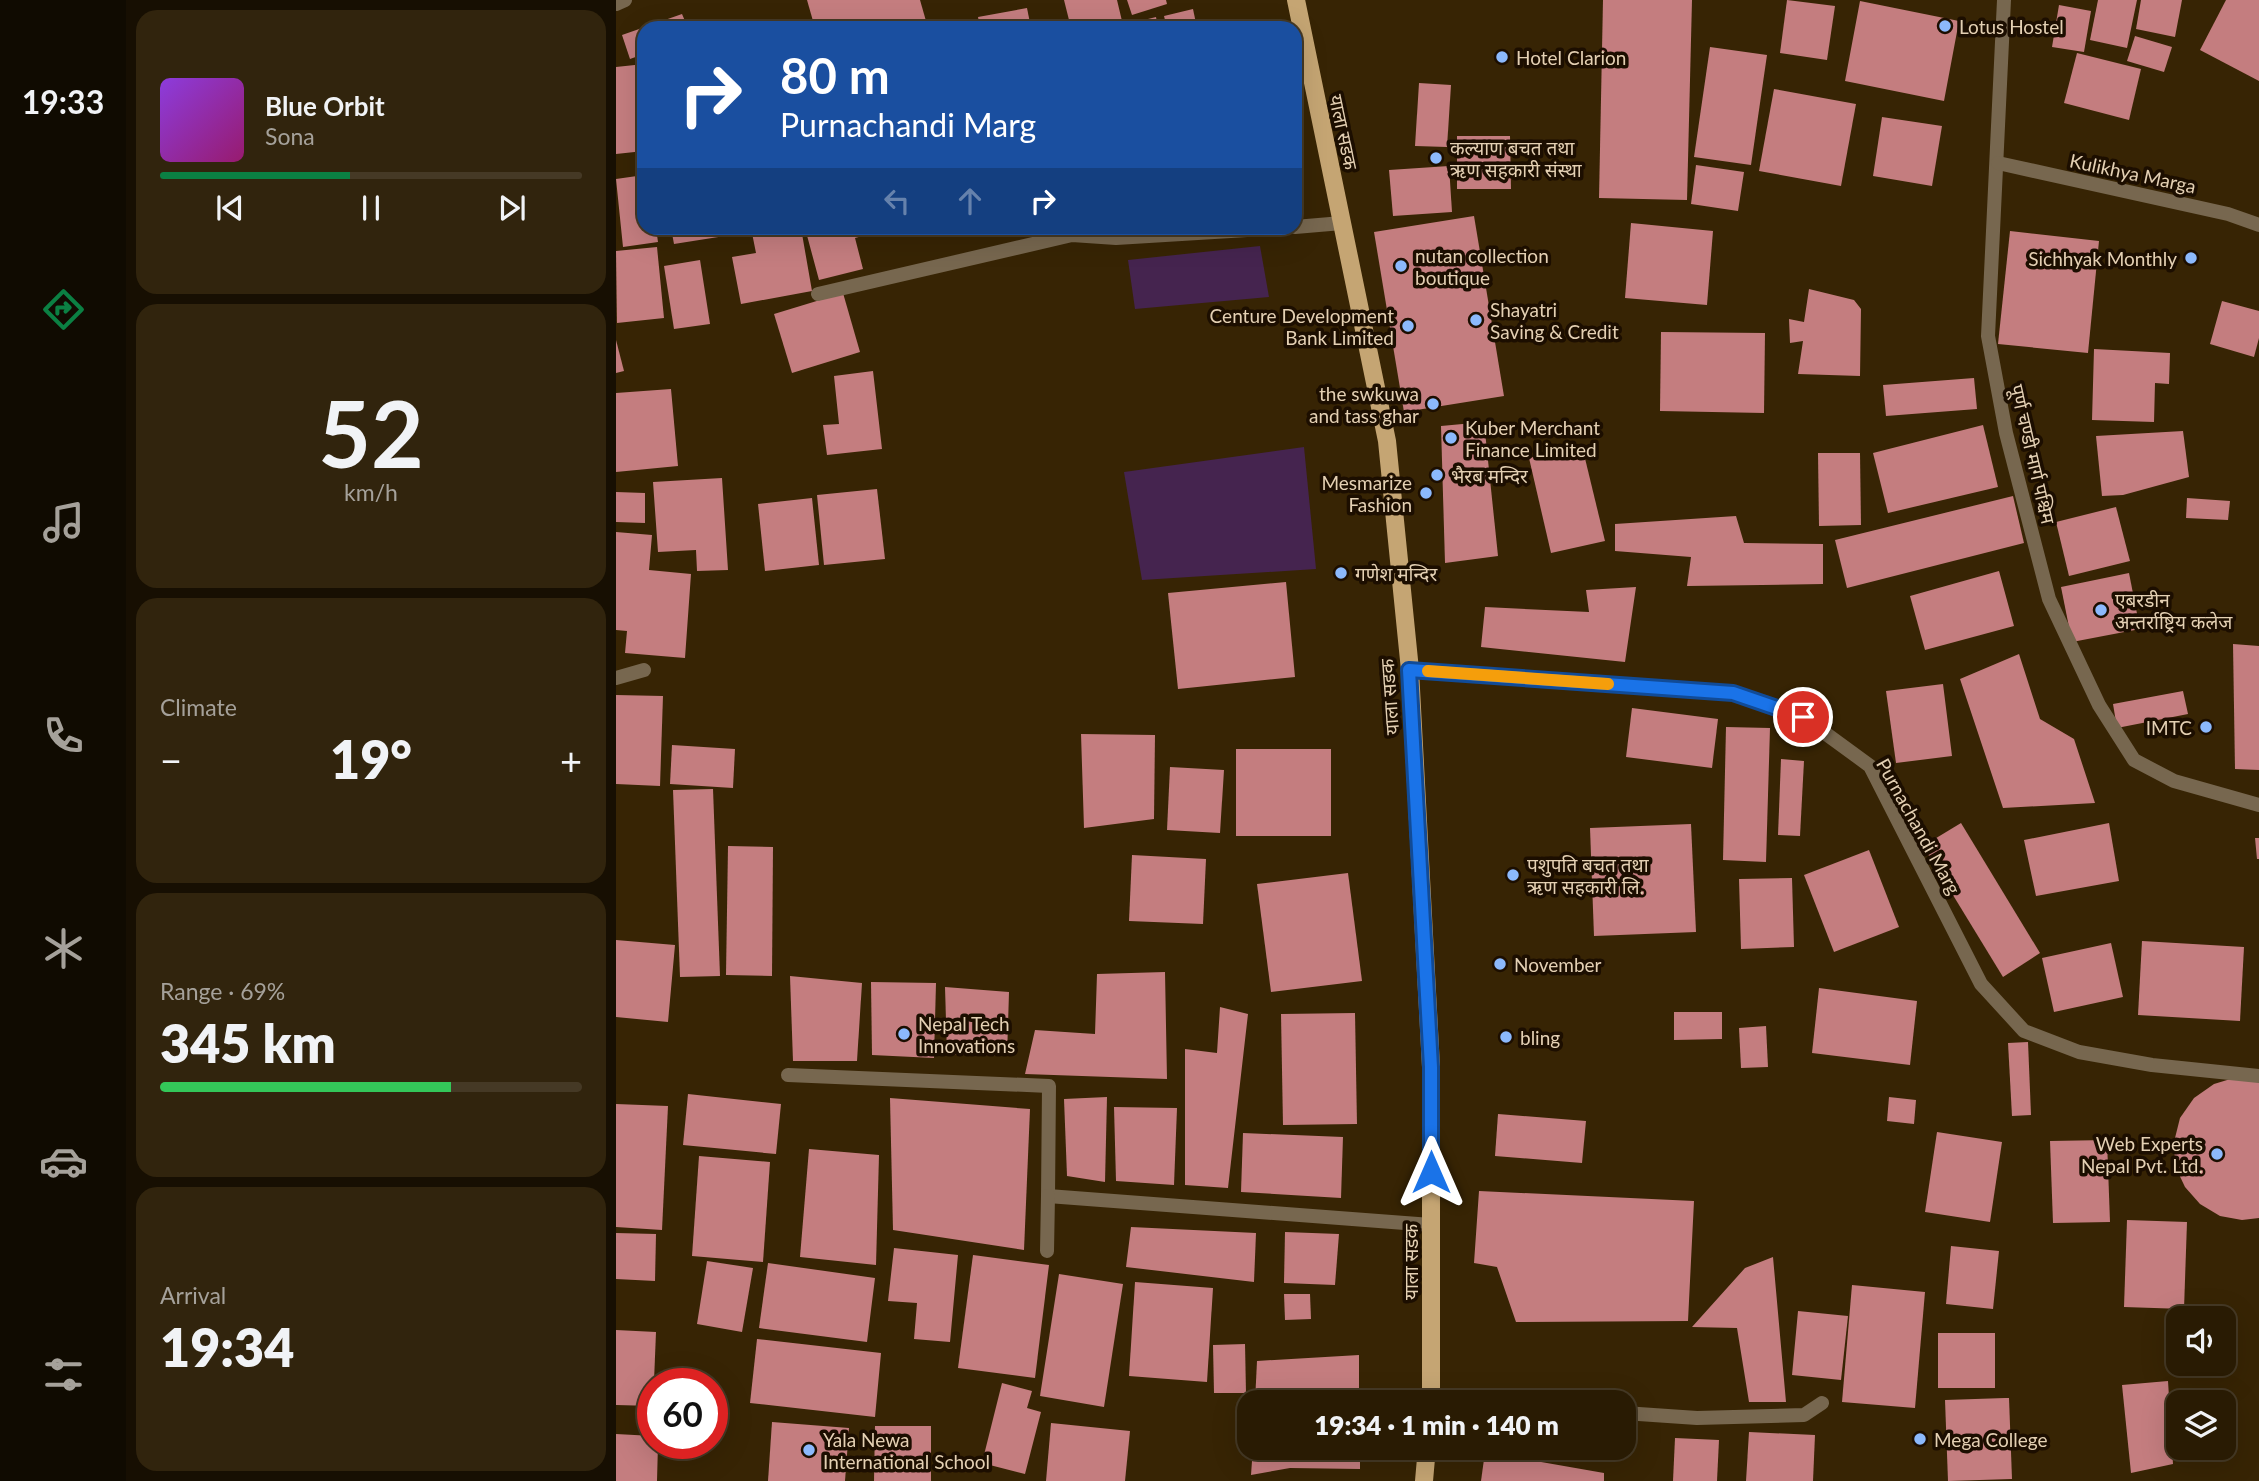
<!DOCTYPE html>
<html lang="en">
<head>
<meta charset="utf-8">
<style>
	:root { --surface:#291b03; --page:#31240d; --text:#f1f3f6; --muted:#a5a19a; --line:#453925; --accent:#0b8043 }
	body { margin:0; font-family:Lato,"Noto Sans Devanagari",sans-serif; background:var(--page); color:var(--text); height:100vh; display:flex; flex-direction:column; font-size:26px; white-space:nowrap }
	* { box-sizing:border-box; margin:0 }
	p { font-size:23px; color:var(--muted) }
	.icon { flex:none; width:38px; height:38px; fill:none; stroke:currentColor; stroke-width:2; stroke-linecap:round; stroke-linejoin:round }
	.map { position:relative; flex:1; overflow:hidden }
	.side { display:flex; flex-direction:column; gap:10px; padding:10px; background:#170f02; width:490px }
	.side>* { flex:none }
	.guide { position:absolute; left:21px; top:21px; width:665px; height:214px; border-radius:21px; box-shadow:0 7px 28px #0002,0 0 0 2px var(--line); background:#1a4fa0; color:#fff; overflow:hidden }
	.buttons { position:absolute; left:1550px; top:1306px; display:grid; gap:14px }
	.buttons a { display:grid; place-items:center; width:70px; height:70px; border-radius:14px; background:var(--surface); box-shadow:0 7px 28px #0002,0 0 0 2px var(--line); font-size:35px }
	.speed { position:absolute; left:21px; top:1368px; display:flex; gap:14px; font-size:35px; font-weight:700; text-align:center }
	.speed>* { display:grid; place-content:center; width:91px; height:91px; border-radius:50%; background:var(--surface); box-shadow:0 7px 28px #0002,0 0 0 2px var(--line); line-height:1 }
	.speed .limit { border:10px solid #d22; background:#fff; color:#111 }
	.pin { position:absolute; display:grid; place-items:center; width:60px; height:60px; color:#fff; margin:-30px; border:4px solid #fff; border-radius:50%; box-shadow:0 2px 7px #0007 }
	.me { position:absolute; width:77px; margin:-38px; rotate:0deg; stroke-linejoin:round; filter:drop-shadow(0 0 5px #0008) }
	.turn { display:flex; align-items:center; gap:24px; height:147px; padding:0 28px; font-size:32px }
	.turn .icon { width:91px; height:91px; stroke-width:2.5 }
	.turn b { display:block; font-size:49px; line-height:60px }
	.lanes { display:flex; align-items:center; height:66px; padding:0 28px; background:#0003; justify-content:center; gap:35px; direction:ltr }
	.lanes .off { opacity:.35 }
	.big { font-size:52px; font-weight:800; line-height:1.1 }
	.side .widget { flex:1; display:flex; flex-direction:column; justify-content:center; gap:10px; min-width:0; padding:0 24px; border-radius:21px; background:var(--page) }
	.side .dial { align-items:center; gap:0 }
	.dial b { font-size:91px; line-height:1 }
	.song { display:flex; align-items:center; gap:21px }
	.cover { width:84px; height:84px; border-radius:10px; background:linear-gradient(135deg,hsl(270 70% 55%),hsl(320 70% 35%)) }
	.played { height:7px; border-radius:4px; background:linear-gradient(90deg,var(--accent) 45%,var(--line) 45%) }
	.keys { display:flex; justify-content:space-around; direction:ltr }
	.heat { display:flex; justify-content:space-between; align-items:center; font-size:38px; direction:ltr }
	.charge { height:10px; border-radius:5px; background:linear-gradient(90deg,#34c759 69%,var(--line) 0) }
	.trip { position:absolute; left:621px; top:1390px; width:399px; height:70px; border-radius:21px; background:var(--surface); box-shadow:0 7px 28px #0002,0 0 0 2px var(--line); font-weight:800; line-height:70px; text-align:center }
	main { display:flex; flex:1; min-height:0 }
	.menu { display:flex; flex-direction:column; width:126px; justify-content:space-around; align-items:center; background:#100b01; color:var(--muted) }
	.menu .icon { width:49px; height:49px }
	.menu .selected { color:var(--accent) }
	.menu b { font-size:32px; color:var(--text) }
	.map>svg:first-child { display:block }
	.green { fill:#45244f }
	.building { fill:#c47d7f }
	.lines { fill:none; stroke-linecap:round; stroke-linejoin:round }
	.service { stroke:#77674f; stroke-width:14 }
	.minor { stroke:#77674f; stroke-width:14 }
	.primary { stroke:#c5a573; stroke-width:18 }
	.route-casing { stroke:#114b97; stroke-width:18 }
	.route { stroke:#1a73e8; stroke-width:12 }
	.slow { stroke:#f59e0b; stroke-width:12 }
	.poi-dot { fill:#8cb9fc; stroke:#1c0e00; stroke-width:2.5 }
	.labels { text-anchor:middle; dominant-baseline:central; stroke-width:7; stroke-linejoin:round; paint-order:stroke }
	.poi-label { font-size:19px; fill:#e4d0b3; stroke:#1c0e00; text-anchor:start }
	.street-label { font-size:19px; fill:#e4d0b3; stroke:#1c0e00 }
</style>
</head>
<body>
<main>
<nav class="menu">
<b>19:33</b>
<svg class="icon selected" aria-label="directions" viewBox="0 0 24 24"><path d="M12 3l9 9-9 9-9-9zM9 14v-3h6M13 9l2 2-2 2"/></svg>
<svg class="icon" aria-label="music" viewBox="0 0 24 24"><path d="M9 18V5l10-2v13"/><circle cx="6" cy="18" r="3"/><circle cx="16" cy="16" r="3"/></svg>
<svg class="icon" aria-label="phone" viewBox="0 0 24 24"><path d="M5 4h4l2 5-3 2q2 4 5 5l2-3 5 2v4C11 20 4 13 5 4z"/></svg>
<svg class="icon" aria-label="climate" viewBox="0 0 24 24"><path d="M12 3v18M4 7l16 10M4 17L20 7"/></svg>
<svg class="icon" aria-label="car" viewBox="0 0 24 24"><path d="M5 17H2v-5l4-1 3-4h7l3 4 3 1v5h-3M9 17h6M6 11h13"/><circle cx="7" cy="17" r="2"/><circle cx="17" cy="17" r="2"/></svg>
<svg class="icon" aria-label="filters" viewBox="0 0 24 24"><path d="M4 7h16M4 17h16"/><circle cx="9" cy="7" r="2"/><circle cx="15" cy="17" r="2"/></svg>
</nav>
<section class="side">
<div class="widget">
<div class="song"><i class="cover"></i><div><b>Blue Orbit</b><p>Sona</p></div></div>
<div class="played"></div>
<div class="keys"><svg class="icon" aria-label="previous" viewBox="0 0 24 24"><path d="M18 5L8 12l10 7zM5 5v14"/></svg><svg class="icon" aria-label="pause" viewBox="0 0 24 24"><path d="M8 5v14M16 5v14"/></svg><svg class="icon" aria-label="next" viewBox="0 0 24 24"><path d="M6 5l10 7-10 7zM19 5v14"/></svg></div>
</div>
<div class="widget dial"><b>52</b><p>km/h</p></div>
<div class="widget"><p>Climate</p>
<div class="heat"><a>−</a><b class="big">19°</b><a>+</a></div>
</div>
<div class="widget"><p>Range · 69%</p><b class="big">345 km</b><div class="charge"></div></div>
<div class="widget"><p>Arrival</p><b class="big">19:34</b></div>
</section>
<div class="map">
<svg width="1643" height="1481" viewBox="0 0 1643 1481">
	<rect width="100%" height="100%" fill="#372404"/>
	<g class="green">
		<polygon points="644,246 653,297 519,309 512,260"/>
		<polygon points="688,447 700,569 526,580 508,472"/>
	</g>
	<g class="building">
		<polygon points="191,0 304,0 312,28 199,28"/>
		<polygon points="448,0 501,0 506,21 497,23 498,28 455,28"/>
		<polygon points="511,0 550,0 551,4 516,15"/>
		<polygon points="987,0 1076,0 1071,200 983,198"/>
		<polygon points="1171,0 1219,6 1211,60 1164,53"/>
		<polygon points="1482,0 1521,0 1511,48 1474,40"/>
		<polygon points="1525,0 1566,0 1559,37 1520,29"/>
		<polygon points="1610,0 1643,0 1643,81 1584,50"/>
		<polygon points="1244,1 1343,21 1328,101 1229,81"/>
		<polygon points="1443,5 1475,11 1468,52 1436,47"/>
		<polygon points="411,8 415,28 364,28 362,17"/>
		<polygon points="577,9 581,28 551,28 548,16"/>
		<polygon points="66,14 72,28 28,28 28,54 14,59 6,35"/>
		<polygon points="540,17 542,28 500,28 500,27"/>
		<polygon points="188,23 189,28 171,28 171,27"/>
		<polygon points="1519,36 1556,47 1548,72 1511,61"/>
		<polygon points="1094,47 1151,55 1135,165 1078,157"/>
		<polygon points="1461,53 1525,69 1513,120 1448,103"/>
		<polygon points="28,64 28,151 0,154 0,67"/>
		<polygon points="803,83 835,85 831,147 799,146"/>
		<polygon points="1158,89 1240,104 1225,186 1143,171"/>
		<polygon points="1266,117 1326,126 1316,186 1257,176"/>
		<polygon points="841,136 894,136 895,189 841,189"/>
		<polygon points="1080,165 1128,172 1122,211 1075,204"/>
		<polygon points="833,166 836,212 777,216 773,170"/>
		<polygon points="28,175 28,228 40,228 42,242 7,247 0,179"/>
		<polygon points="858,216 888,396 788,412 758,232"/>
		<polygon points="1015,223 1097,231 1091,305 1009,298"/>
		<polygon points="55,228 113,228 115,235 58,244"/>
		<polygon points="135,228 185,228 196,291 125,304 116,257 140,253"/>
		<polygon points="189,228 276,228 239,238 247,269 203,280"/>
		<polygon points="323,228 364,228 364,230 324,235"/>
		<polygon points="1394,231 1483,241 1472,353 1382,344"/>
		<polygon points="41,247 48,318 1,323 0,251"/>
		<polygon points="84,260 94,324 58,329 48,266"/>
		<polygon points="1193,289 1238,300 1245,309 1244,376 1182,374 1187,341 1174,343 1173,319 1188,322"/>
		<polygon points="227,293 244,352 176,373 158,314"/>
		<polygon points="1606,301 1643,311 1643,338 1638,357 1594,344"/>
		<polygon points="1045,332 1149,333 1148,413 1044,411"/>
		<polygon points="0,340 8,371 0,373"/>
		<polygon points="1478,349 1554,353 1553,384 1539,383 1538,422 1476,420"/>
		<polygon points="257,371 266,449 211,455 207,425 223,424 218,376"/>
		<polygon points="1358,378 1361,409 1270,416 1267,385"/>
		<polygon points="55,389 62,466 0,472 0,393"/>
		<polygon points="868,422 882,556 829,563 825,426"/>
		<polygon points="1367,425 1382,487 1272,513 1257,453"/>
		<polygon points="1567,431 1573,477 1507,495 1486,496 1480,436"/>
		<polygon points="966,446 989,541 935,553 913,458"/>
		<polygon points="1202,453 1244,453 1245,525 1203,526"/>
		<polygon points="106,478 112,570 81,571 80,550 42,552 37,482"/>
		<polygon points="261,489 269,559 208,565 201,495"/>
		<polygon points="0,492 29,493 29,523 0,522"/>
		<polygon points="1397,496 1408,543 1231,588 1219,540"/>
		<polygon points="196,498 203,565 149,571 142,504"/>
		<polygon points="1571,498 1614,501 1612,520 1570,518"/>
		<polygon points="1500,507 1514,561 1453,576 1440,522"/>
		<polygon points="1120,516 1128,543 1207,544 1207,584 1071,586 1075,557 999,551 999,524"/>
		<polygon points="0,532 36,535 33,570 75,574 69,658 9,653 11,631 0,630"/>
		<polygon points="1383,571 1398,626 1309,650 1294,596"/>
		<polygon points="1513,573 1524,629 1456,642 1445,587"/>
		<polygon points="670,582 679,677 562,689 552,593"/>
		<polygon points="1020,587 1009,662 865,647 869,607 973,612 970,590"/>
		<polygon points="1617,644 1643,646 1643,770 1619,769"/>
		<polygon points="1403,654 1424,719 1458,739 1479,803 1387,808 1344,679"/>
		<polygon points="1327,684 1336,756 1280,763 1270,691"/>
		<polygon points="1567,691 1572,714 1501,728 1497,704"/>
		<polygon points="0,695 47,696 44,786 0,784"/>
		<polygon points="1016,708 1102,719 1096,768 1010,757"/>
		<polygon points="1110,727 1154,728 1150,862 1107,860"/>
		<polygon points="465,734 539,735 538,819 468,828"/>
		<polygon points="56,745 119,749 117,788 54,784"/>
		<rect x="620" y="749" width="95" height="87"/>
		<polygon points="1165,759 1188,761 1184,836 1162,835"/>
		<polygon points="554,767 608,770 604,833 551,830"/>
		<polygon points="97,789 104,976 64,977 57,790"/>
		<polygon points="1345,823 1424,953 1387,977 1307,846"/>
		<polygon points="1493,823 1503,881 1420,896 1408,840"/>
		<polygon points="1075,824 1080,932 978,936 974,828"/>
		<polygon points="1639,838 1643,838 1643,859 1641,859"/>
		<polygon points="112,846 157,847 156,976 110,975"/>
		<polygon points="1253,850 1283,927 1218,952 1188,875"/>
		<polygon points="516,855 590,859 587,924 513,921"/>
		<polygon points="732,873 746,981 655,992 641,884"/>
		<polygon points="1176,878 1178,947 1125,949 1123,879"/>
		<polygon points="0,940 59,945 52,1022 0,1017"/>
		<polygon points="1526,941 1628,947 1624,1021 1522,1015"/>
		<polygon points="1495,943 1507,997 1438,1012 1426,958"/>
		<polygon points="549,972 551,1079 409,1074 419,1030 479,1034 481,974"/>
		<polygon points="174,976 246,983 241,1061 177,1061"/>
		<polygon points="255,982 320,983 318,1058 256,1055"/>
		<polygon points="329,987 393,992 391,1056 331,1054"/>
		<polygon points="1203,988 1301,1001 1294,1065 1196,1053"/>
		<polygon points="604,1007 632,1014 612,1188 569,1185 569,1049 601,1053"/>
		<polygon points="1058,1012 1106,1012 1106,1039 1058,1040"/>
		<polygon points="739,1013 741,1124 667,1125 665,1014"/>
		<polygon points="1150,1026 1152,1067 1125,1068 1123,1028"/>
		<polygon points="1412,1042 1415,1115 1396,1116 1392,1043"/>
		<polygon points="1621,1077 1643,1078 1643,1218 1626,1220 1604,1216 1584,1204 1569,1187 1559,1166 1558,1142 1564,1118 1578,1098 1598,1084"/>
		<polygon points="72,1094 165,1104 160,1154 67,1145"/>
		<polygon points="491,1097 489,1182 451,1176 448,1099"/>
		<polygon points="1273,1097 1300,1100 1298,1124 1271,1121"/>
		<polygon points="274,1098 414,1109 408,1250 277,1230"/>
		<polygon points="0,1104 52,1106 46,1230 0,1227"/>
		<polygon points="498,1107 561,1108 558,1185 500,1181"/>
		<polygon points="882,1114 970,1121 966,1163 879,1156"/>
		<polygon points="1321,1132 1386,1142 1374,1222 1309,1212"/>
		<polygon points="627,1133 727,1137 725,1198 625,1192"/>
		<polygon points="1491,1140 1494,1222 1437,1223 1434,1141"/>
		<polygon points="193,1149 263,1155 260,1265 184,1257"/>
		<polygon points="83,1156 154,1162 147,1262 76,1256"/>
		<polygon points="863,1191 1078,1201 1072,1321 900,1322 881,1267 858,1263"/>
		<polygon points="1511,1220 1571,1222 1568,1309 1508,1307"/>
		<polygon points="515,1227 640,1233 638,1282 510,1267"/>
		<polygon points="669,1232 723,1234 719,1285 668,1283"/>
		<polygon points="0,1233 40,1234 39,1281 0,1279"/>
		<polygon points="1335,1246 1383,1251 1377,1309 1330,1304"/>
		<polygon points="278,1248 342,1255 334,1342 298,1339 301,1303 272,1301"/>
		<polygon points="357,1255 433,1265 419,1378 342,1368"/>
		<polygon points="1157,1257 1170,1402 1133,1402 1121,1328 1076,1327 1129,1268"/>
		<polygon points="91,1261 137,1268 126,1332 81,1324"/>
		<polygon points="152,1263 259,1278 251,1342 143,1328"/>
		<polygon points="443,1274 507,1284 488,1407 424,1396"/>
		<polygon points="519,1282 597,1288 591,1382 513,1376"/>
		<polygon points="1236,1285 1309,1292 1299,1408 1226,1402"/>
		<polygon points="668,1294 694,1294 695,1319 669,1320"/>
		<polygon points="1182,1311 1232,1316 1225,1380 1176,1375"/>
		<polygon points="0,1330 40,1332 37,1406 0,1405"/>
		<rect x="1322" y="1333" width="57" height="55"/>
		<polygon points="141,1339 265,1353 259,1417 134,1403"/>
		<polygon points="629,1344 630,1393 598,1393 597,1345"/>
		<polygon points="743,1355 743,1402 639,1402 641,1361"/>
		<polygon points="1552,1381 1557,1464 1515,1473 1506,1385"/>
		<polygon points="386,1383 416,1391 411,1408 425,1412 409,1474 366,1463"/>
		<polygon points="1389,1398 1393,1398 1396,1479 1332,1481 1329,1400"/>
		<polygon points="156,1422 233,1428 229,1481 152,1481"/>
		<polygon points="435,1423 514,1431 509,1481 430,1481"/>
		<polygon points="259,1426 315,1426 315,1481 258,1481"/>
		<polygon points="1133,1432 1199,1435 1197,1481 1130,1481"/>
		<polygon points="0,1434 37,1436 37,1444 42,1444 41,1481 0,1481"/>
		<polygon points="1059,1438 1103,1440 1101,1481 1057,1481"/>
		<polygon points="637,1447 744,1447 744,1469 674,1468 635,1475"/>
		<polygon points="869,1452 988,1473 988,1481 865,1481"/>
	</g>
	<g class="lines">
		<polyline class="service" points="0,678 28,670"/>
		<g class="minor">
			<polyline points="1388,0 1372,336 1390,433 1433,599 1483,705 1518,760 1558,781 1643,805"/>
			<polyline points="0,4 9,0"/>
			<polyline points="1382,163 1612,214 1643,225"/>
			<polyline points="679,227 726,223"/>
			<polyline points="202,294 456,235 500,238 665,228"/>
			<polyline points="794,670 1117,693 1187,717 1254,766 1365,984 1408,1031 1463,1052 1536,1065 1643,1076"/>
			<polyline points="172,1075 433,1086 432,1196 815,1225"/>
			<polyline points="431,1251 432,1196"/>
			<polyline points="815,1400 846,1402"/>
			<polyline points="1008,1413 1081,1418 1188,1415 1206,1403"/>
		</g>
		<g class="primary">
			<polyline points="680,0 771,441 794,670 815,1067 815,1402"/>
			<polyline points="808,1481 811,1447"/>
		</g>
	</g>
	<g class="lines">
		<g class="route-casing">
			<polyline id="route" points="815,1172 815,1067 793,670 1117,693 1187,717"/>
		</g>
		<use href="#route" class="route"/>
		<polyline class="slow" points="812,671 992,684"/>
	</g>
	<g class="poi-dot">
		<circle cx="1329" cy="26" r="7"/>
		<circle cx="886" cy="57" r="7"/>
		<circle cx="820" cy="158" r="7"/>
		<circle cx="1575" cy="258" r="7"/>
		<circle cx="785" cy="266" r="7"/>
		<circle cx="860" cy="320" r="7"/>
		<circle cx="792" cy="326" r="7"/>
		<circle cx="817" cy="404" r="7"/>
		<circle cx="835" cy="438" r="7"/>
		<circle cx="821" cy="475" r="7"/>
		<circle cx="810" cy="493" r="7"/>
		<circle cx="725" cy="573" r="7"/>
		<circle cx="1485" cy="610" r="7"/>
		<circle cx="1590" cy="727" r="7"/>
		<circle cx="897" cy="875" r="7"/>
		<circle cx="884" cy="964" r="7"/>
		<circle cx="288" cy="1034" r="7"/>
		<circle cx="890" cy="1037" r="7"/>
		<circle cx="1601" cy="1154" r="7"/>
		<circle cx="1304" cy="1439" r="7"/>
		<circle cx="193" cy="1450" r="7"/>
	</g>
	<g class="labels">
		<g class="poi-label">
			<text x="1343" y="26">Lotus Hostel</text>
			<text x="900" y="57">Hotel Clarion</text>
			<text x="834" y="147">कल्याण बचत तथा<tspan x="834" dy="22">ऋण सहकारी संस्था</tspan></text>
			<text x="799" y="255">nutan collection<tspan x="799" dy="22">boutique</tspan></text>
			<text x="1561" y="258" text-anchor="end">Sichhyak Monthly</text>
			<text x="874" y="309">Shayatri<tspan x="874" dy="22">Saving &amp; Credit</tspan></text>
			<text x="778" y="315" text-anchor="end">Centure Development<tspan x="778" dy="22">Bank Limited</tspan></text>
			<text x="803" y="393" text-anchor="end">the swkuwa<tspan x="803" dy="22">and tass ghar</tspan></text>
			<text x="849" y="427">Kuber Merchant<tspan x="849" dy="22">Finance Limited</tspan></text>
			<text x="835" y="475">भैरब मन्दिर</text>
			<text x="796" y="482" text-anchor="end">Mesmarize<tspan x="796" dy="22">Fashion</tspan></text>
			<text x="739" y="573">गणेश मन्दिर</text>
			<text x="1499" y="599">एबरडीन<tspan x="1499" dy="22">अन्तर्राष्ट्रिय कलेज</tspan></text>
			<text x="1576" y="727" text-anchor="end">IMTC</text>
			<text x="911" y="864">पशुपति बचत तथा<tspan x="911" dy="22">ऋण सहकारी लि.</tspan></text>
			<text x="898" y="964">November</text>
			<text x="302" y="1023">Nepal Tech<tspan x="302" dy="22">Innovations</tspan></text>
			<text x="904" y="1037">bling</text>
			<text x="1587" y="1143" text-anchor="end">Web Experts<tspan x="1587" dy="22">Nepal Pvt. Ltd.</tspan></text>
			<text x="207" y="1439">Yala Newa<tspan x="207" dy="22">International School</tspan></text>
			<text x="1318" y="1439">Mega College</text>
		</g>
		<g class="street-label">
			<text transform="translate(728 132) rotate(78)">याला सडक</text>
			<text transform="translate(1517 173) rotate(12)">Kulikhya Marga</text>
			<text transform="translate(1417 454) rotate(77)">पूर्ण चण्डी मार्ग पश्चिम</text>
			<text transform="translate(773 697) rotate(-94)">याला सडक</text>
			<text transform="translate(1303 826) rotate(61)">Purnachandi Marg</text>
			<text transform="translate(794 1262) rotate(-90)">याला सडक</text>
		</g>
	</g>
</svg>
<div class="buttons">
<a><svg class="icon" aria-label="sound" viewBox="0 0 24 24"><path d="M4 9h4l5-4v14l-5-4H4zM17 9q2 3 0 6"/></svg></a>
<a><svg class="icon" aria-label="layers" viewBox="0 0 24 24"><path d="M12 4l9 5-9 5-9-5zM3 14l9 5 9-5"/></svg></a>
</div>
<div class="speed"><div class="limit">60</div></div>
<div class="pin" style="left:1187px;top:717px;background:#d93025"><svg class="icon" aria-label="arrive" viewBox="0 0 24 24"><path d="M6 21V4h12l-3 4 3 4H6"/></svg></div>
<svg class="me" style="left:815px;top:1172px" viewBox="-20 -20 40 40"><path d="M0-17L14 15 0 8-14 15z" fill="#1a73e8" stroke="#fff" stroke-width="4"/></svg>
<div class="trip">19:34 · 1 min · 140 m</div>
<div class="guide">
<div class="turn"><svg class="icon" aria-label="right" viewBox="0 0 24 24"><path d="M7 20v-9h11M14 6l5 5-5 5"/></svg><div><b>80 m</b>Purnachandi Marg</div></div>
<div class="lanes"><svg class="icon off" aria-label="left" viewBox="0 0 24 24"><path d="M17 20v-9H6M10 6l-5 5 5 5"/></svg><svg class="icon off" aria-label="ahead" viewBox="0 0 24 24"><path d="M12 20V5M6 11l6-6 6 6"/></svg><svg class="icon" aria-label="right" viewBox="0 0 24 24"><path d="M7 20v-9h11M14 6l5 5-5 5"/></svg></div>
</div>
</div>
</main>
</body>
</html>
